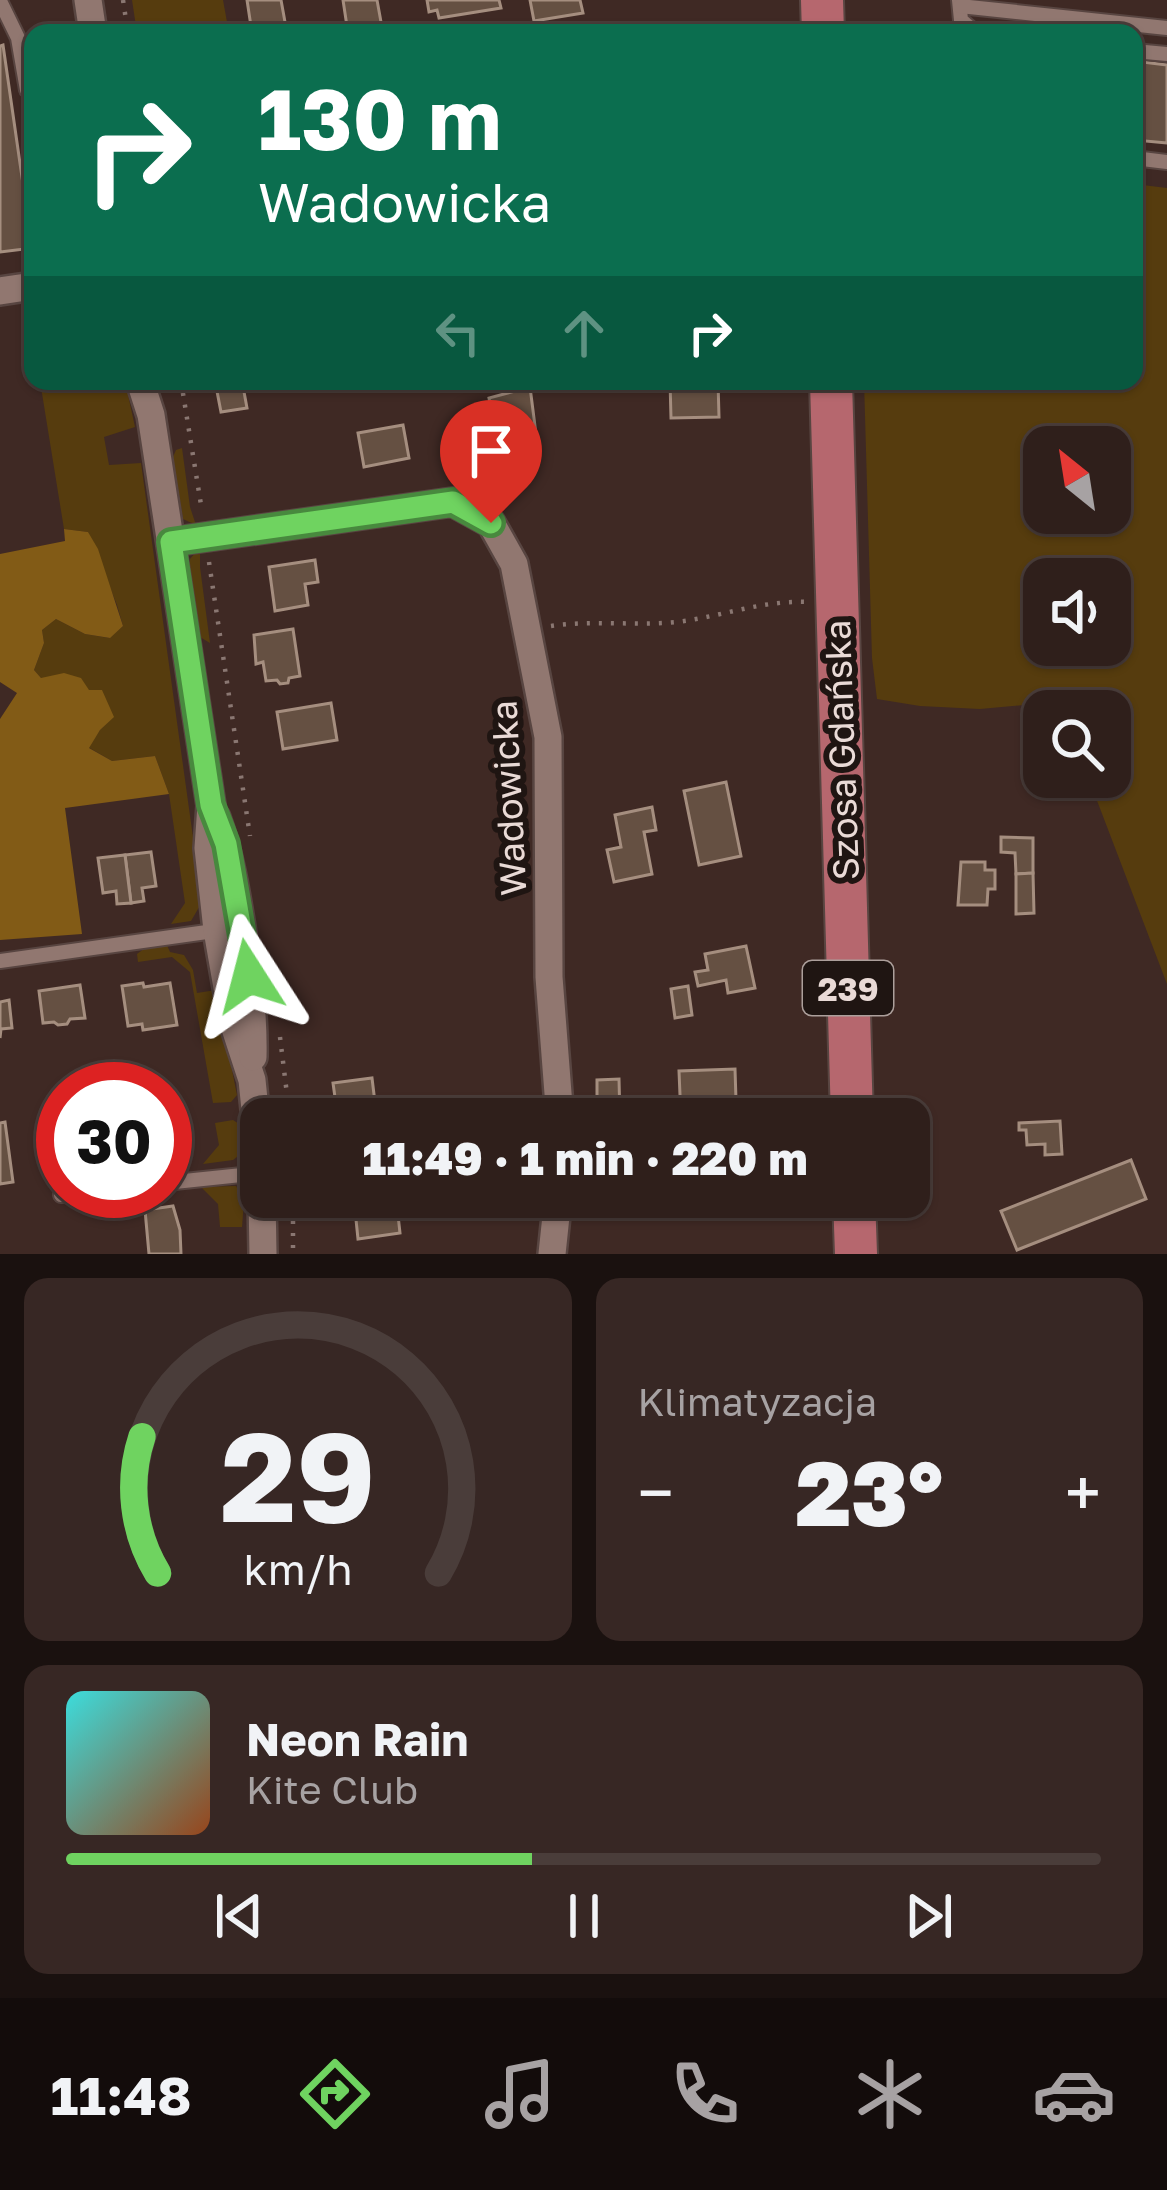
<!DOCTYPE html>
<html lang="pl">
<head>
<meta charset="utf-8">
<style>
	:root { --surface:#2f1f1b; --page:#372724; --text:#f1f3f6; --muted:#a7a2a3; --line:#4a3d3a; --accent:#6fd360 }
	body { margin:0; font-family:"Golos Text",sans-serif; background:var(--page); color:var(--text); height:100vh; display:flex; flex-direction:column; font-size:45px; white-space:nowrap }
	* { box-sizing:border-box; margin:0 }
	p { font-size:39px; color:var(--muted) }
	.icon { flex:none; width:66px; height:66px; fill:none; stroke:currentColor; stroke-width:2; stroke-linecap:round; stroke-linejoin:round }
	.map { position:relative; height:1254px; overflow:hidden }
	.panel { display:flex; flex-direction:column; gap:24px; padding:24px; background:#1a110f; flex:1 }
	.panel>* { flex:none }
	.top-card { position:absolute; left:24px; top:24px; width:1119px; height:366px; border-radius:24px; box-shadow:0 3px 9px #0004,0 0 0 3px var(--line); background:#0b6e4f; color:#fff; overflow:hidden }
	.needle { width:78px; rotate:330deg }
	.controls { position:absolute; left:1023px; top:426px; display:grid; gap:24px }
	.controls a { display:grid; place-items:center; width:108px; height:108px; border-radius:24px; background:var(--surface); box-shadow:0 3px 9px #0004,0 0 0 3px var(--line); font-size:60px }
	.speed { position:absolute; left:36px; top:1062px; display:flex; gap:24px; font-size:60px; font-weight:700; text-align:center }
	.speed>* { display:grid; place-content:center; width:156px; height:156px; border-radius:50%; background:var(--surface); box-shadow:0 3px 9px #0004,0 0 0 3px var(--line); line-height:1 }
	.speed .limit { border:18px solid #d22; background:#fff; color:#111 }
	.pin { position:absolute; display:grid; place-items:center; width:102px; height:102px; color:#fff; margin:-123px -51px; border-radius:50% 50% 50% 0; rotate:-45deg; box-shadow:0 0 12px #0007 }
	.pin .icon { rotate:45deg }
	.me { position:absolute; width:132px; margin:-66px; rotate:351deg; stroke-linejoin:round; filter:drop-shadow(0 0 9px #0008) }
	.turn { display:flex; align-items:center; gap:42px; height:252px; padding:0 36px; font-size:54px }
	.turn .icon { width:156px; height:156px; stroke-width:2.5 }
	.turn b { display:block; font-size:84px; line-height:102px }
	.lanes { display:flex; align-items:center; height:114px; padding:0 36px; background:#0003; justify-content:center; gap:60px; direction:ltr }
	.lanes .off { opacity:.35 }
	.big { font-size:90px; font-weight:800; line-height:1.1 }
	.panel .widget { flex:1; display:flex; flex-direction:column; justify-content:center; gap:18px; min-width:0; padding:0 42px; border-radius:24px; background:var(--page) }
	.panel .dial { align-items:center; gap:0 }
	.dial svg { height:312px; overflow:visible; fill:none; stroke:var(--line); stroke-width:7; stroke-linecap:round; text-anchor:middle }
	.dial text { fill:var(--text); stroke:none }
	.song { display:flex; align-items:center; gap:36px }
	.cover { width:144px; height:144px; border-radius:18px; background:linear-gradient(135deg,hsl(180 70% 55%),hsl(20 70% 35%)) }
	.played { height:12px; border-radius:6px; background:linear-gradient(90deg,var(--accent) 45%,var(--line) 45%) }
	.keys { display:flex; justify-content:space-around; direction:ltr }
	.heat { display:flex; justify-content:space-between; align-items:center; font-size:66px; direction:ltr }
	.panel .tiles { flex:1; display:grid; gap:24px; grid-template-columns:1fr 1fr }
	.widget:last-child { grid-column:span 2 }
	.trip { position:absolute; left:240px; top:1098px; width:690px; height:120px; border-radius:24px; background:var(--surface); box-shadow:0 3px 9px #0004,0 0 0 3px var(--line); font-weight:800; line-height:120px; text-align:center }
	.tab-bar { display:flex; height:192px; justify-content:space-around; align-items:center; background:#130c0b; color:var(--muted) }
	.tab-bar .icon { width:84px; height:84px }
	.tab-bar .on { color:var(--accent) }
	.tab-bar b { font-size:54px; color:var(--text) }
	.map>svg:first-child { display:block }
	.green { fill:#563c0e; fill-rule:evenodd }
	.forest { fill:#825b16 }
	.building { fill:#655042; stroke:#a58e7f; stroke-width:3 }
	.lines { fill:none; stroke-linecap:round; stroke-linejoin:round }
	.service-casing { stroke:#584541; stroke-width:18 }
	.minor-casing { stroke:#584541; stroke-width:32 }
	.primary-casing { stroke:#584541; stroke-width:46 }
	.path { stroke:#8a7772; stroke-width:4.5; stroke-dasharray:3 9; stroke-linecap:butt }
	.service { stroke:#917770; stroke-width:14 }
	.minor { stroke:#917770; stroke-width:27 }
	.primary { stroke:#b6676e; stroke-width:42 }
	.route-casing { stroke:#48893e; stroke-width:30 }
	.route { stroke:#6fd360; stroke-width:21 }
	.labels { text-anchor:middle; dominant-baseline:central; stroke-width:12; stroke-linejoin:round; paint-order:stroke }
	.shield { fill:#1f1512; stroke:#ac9f9b; stroke-width:3 }
	.shield-label { font-size:33px; font-weight:bold; fill:#e9dad6 }
	.street-label { font-size:36px; fill:#e9dad6; stroke:#1f1512 }
</style>
</head>
<body>
<div class="map">
<svg width="1167" height="1254" viewBox="0 0 1167 1254">
	<rect width="100%" height="100%" fill="#3f2924"/>
	<g class="green">
		<polygon points="132,0 223,0 229,33 137,33"/>
		<path d="M1134 184 1167 188V984L1088 777H1110V711H1062L1058 702 980 709 920 706 877 699 872 658 864 381H1134ZM1044 447H1110V513H1044ZM1044 579H1110V645H1044Z"/>
		<polygon points="40,381 125,381 135,427 104,437 109,465 141,463 202,902 191,921 171,924 185,903 169,794 155,756 112,761 88,747 100,730 113,717 89,690 41,678 34,670 44,643 42,630 56,619 85,634 109,638 123,626 117,605 88,532 64,529"/>
		<polygon points="182,448 190,507 196,525 183,519 173,457 176,450"/>
		<polygon points="200,547 200,567 210,643 200,637 189,570 190,559"/>
		<polygon points="166,943 170,952 184,955 193,970 197,993 216,990 237,1095 231,1102 213,1103 190,972 172,957 138,962 137,954 145,948"/>
		<polygon points="233,1120 239,1124 242,1153 233,1160 203,1164 219,1145 215,1123"/>
		<polygon points="236,1186 244,1201 242,1227 220,1227 218,1204 201,1187"/>
	</g>
	<polygon class="forest" points="64,529 88,532 98,549 123,626 110,638 85,634 56,619 42,630 44,643 34,670 41,678 64,673 81,678 89,690 102,690 114,717 100,730 89,748 112,761 155,756 169,794 65,808 82,934 0,940 0,719 17,693 0,682 0,554 65,541"/>
	<g class="building">
		<polygon points="247,0 281,0 287,33 252,33"/>
		<polygon points="343,0 377,0 383,33 348,33"/>
		<polygon points="427,0 499,0 501,8 439,18 437,10 429,12"/>
		<polygon points="530,0 580,0 583,13 534,21"/>
		<polygon points="3,45 26,205 33,204 33,248 0,252 0,46"/>
		<polygon points="1134,61 1167,65 1167,143 1134,140"/>
		<polygon points="215,381 242,381 247,408 221,412"/>
		<polygon points="670,381 718,381 719,417 671,418"/>
		<polygon points="530,387 536,434 499,444 488,434 486,425 494,424 489,398"/>
		<polygon points="403,425 409,458 364,467 358,433"/>
		<polygon points="315,560 318,582 305,584 308,605 275,611 269,567"/>
		<polygon points="293,629 300,676 289,678 288,683 280,684 277,680 266,681 263,662 256,664 254,635"/>
		<polygon points="331,703 337,740 283,749 277,712"/>
		<polygon points="726,782 741,856 699,865 684,791"/>
		<polygon points="652,807 656,830 644,832 652,874 614,882 607,850 621,847 615,815"/>
		<polygon points="1001,837 1033,838 1033,873 1016,874 1015,853 1001,852"/>
		<polygon points="151,852 156,886 142,888 144,901 131,903 125,855"/>
		<polygon points="125,855 131,903 117,904 116,891 103,893 98,858"/>
		<polygon points="961,862 985,862 985,870 995,870 995,889 988,889 987,905 958,905"/>
		<polygon points="1033,873 1034,913 1016,914 1016,874"/>
		<polygon points="746,946 755,988 728,993 726,980 698,986 695,972 708,970 705,954"/>
		<polygon points="143,983 144,987 170,983 177,1025 143,1030 142,1024 128,1026 122,986"/>
		<polygon points="80,985 85,1018 70,1019 67,1024 58,1025 54,1022 43,1023 39,991"/>
		<polygon points="688,986 692,1015 675,1018 671,989"/>
		<polygon points="9,1000 12,1028 1,1029 0,1038 0,1002"/>
		<polygon points="735,1069 736,1100 750,1100 750,1113 736,1113 737,1119 681,1119 679,1071"/>
		<polygon points="372,1078 377,1119 338,1119 333,1083"/>
		<polygon points="619,1079 620,1119 597,1119 597,1080"/>
		<polygon points="165,1104 170,1104 174,1135 165,1137"/>
		<polygon points="1060,1121 1062,1154 1045,1155 1045,1144 1027,1145 1026,1130 1019,1130 1019,1123"/>
		<polygon points="5,1122 13,1182 0,1184 0,1123"/>
		<polygon points="1131,1160 1146,1199 1017,1250 1001,1211"/>
		<polygon points="348,1197 396,1197 400,1233 358,1239 354,1200 349,1201"/>
		<polygon points="173,1206 180,1230 181,1254 149,1254 145,1210"/>
	</g>
	<g class="lines">
		<g class="service-casing">
			<g id="service">
				<polyline points="959,0 961,20 976,33"/>
				<polyline points="0,1 18,38 27,90"/>
				<polyline points="960,6 1167,28"/>
				<polyline points="1134,51 1167,54"/>
				<polyline points="1134,158 1167,162"/>
				<polyline points="0,961 221,930"/>
				<polyline points="165,1183 261,1173"/>
				<polyline points="61,1195 97,1191"/>
			</g>
		</g>
		<g class="minor-casing">
			<g id="minor">
				<polyline points="88,0 93,33"/>
				<polyline points="0,291 33,286"/>
				<polyline points="140,381 151,415 211,805 208,848 217,930 233,1022 252,1080 261,1168"/>
				<polyline points="171,542 453,502 491,523 514,564 548,737 549,977 560,1119"/>
				<path d="M216 818C229 854 235 890 241 927 248 971 254 1013 253 1057"/>
				<polyline points="262,1197 263,1254"/>
				<polyline points="552,1254 558,1197"/>
			</g>
		</g>
		<g class="primary-casing">
			<g id="primary">
				<polyline points="822,0 823,33"/>
				<polyline points="831,381 852,1119"/>
				<polyline points="854,1197 856,1254"/>
			</g>
		</g>
		<g class="path">
			<polyline points="123,0 128,33"/>
			<polyline points="181,381 202,511"/>
			<polyline points="209,562 250,836"/>
			<path d="M551 626C592 620 634 626 676 622 721 617 761 600 808 602"/>
			<polyline points="280,1037 290,1119"/>
			<polyline points="293,1197 293,1254"/>
		</g>
		<use href="#service" class="service"/>
		<use href="#minor" class="minor"/>
		<use href="#primary" class="primary"/>
	</g>
	<g class="lines">
		<g class="route-casing">
			<polyline id="route" points="249,976 226,844 211,805 171,542 453,502 491,523"/>
		</g>
		<use href="#route" class="route"/>
	</g>
	<g class="labels">
		<rect class="shield" x="803" y="961" width="90" height="54" rx="9"/>
		<g class="shield-label">
			<text x="848" y="988">239</text>
		</g>
		<g class="street-label">
			<text transform="translate(841 750) rotate(-92)">Szosa Gdańska</text>
			<text transform="translate(508 798) rotate(-93)">Wadowicka</text>
		</g>
	</g>
</svg>
<div class="controls">
<a><svg class="needle" viewBox="-14 -14 28 28"><path d="M0-13l5 13h-10z" fill="#e53935"/><path d="M0 13l5-13h-10z" fill="#a7a2a3"/></svg></a>
<a><svg class="icon" aria-label="sound" viewBox="0 0 24 24"><path d="M4 9h4l5-4v14l-5-4H4zM17 9q2 3 0 6"/></svg></a>
<a><svg class="icon" aria-label="search" viewBox="0 0 24 24"><circle cx="10" cy="10" r="6"/><path d="M15 15l6 6"/></svg></a>
</div>
<div class="speed"><div class="limit">30</div></div>
<div class="pin" style="left:491px;top:523px;background:#d93025"><svg class="icon" aria-label="arrive" viewBox="0 0 24 24"><path d="M6 21V4h12l-3 4 3 4H6"/></svg></div>
<svg class="me" style="left:249px;top:976px" viewBox="-20 -20 40 40"><path d="M0-17L14 15 0 8-14 15z" fill="#6fd360" stroke="#fff" stroke-width="4"/></svg>
<div class="trip">11:49 · 1 min · 220 m</div>
<div class="top-card">
<div class="turn"><svg class="icon" aria-label="right" viewBox="0 0 24 24"><path d="M7 20v-9h11M14 6l5 5-5 5"/></svg><div><b>130 m</b>Wadowicka</div></div>
<div class="lanes"><svg class="icon off" aria-label="left" viewBox="0 0 24 24"><path d="M17 20v-9H6M10 6l-5 5 5 5"/></svg><svg class="icon off" aria-label="ahead" viewBox="0 0 24 24"><path d="M12 20V5M6 11l6-6 6 6"/></svg><svg class="icon" aria-label="right" viewBox="0 0 24 24"><path d="M7 20v-9h11M14 6l5 5-5 5"/></svg></div>
</div>
</div>
<section class="panel">
<div class="tiles">
<div class="widget dial"><svg viewBox="0 0 100 80">
<path d="M14 69A42 42 0 1 1 86 69"/>
<path d="M14 69A42 42 0 0 1 10 34" stroke="#6fd360"/>
<text x="50" y="56" font-size="32" font-weight="700">29</text>
<text x="50" y="72" font-size="11">km/h</text>
</svg></div>
<div class="widget"><p>Klimatyzacja</p>
<div class="heat"><a>−</a><b class="big">23°</b><a>+</a></div>
</div>
<div class="widget">
<div class="song"><i class="cover"></i><div><b>Neon Rain</b><p>Kite Club</p></div></div>
<div class="played"></div>
<div class="keys"><svg class="icon" aria-label="previous" viewBox="0 0 24 24"><path d="M18 5L8 12l10 7zM5 5v14"/></svg><svg class="icon" aria-label="pause" viewBox="0 0 24 24"><path d="M8 5v14M16 5v14"/></svg><svg class="icon" aria-label="next" viewBox="0 0 24 24"><path d="M6 5l10 7-10 7zM19 5v14"/></svg></div>
</div>
</div>
</section>
<nav class="tab-bar">
<b>11:48</b>
<svg class="icon on" aria-label="directions" viewBox="0 0 24 24"><path d="M12 3l9 9-9 9-9-9zM9 14v-3h6M13 9l2 2-2 2"/></svg>
<svg class="icon" aria-label="music" viewBox="0 0 24 24"><path d="M9 18V5l10-2v13"/><circle cx="6" cy="18" r="3"/><circle cx="16" cy="16" r="3"/></svg>
<svg class="icon" aria-label="phone" viewBox="0 0 24 24"><path d="M5 4h4l2 5-3 2q2 4 5 5l2-3 5 2v4C11 20 4 13 5 4z"/></svg>
<svg class="icon" aria-label="climate" viewBox="0 0 24 24"><path d="M12 3v18M4 7l16 10M4 17L20 7"/></svg>
<svg class="icon" aria-label="car" viewBox="0 0 24 24"><path d="M5 17H2v-5l4-1 3-4h7l3 4 3 1v5h-3M9 17h6M6 11h13"/><circle cx="7" cy="17" r="2"/><circle cx="17" cy="17" r="2"/></svg>
</nav>
</body>
</html>
